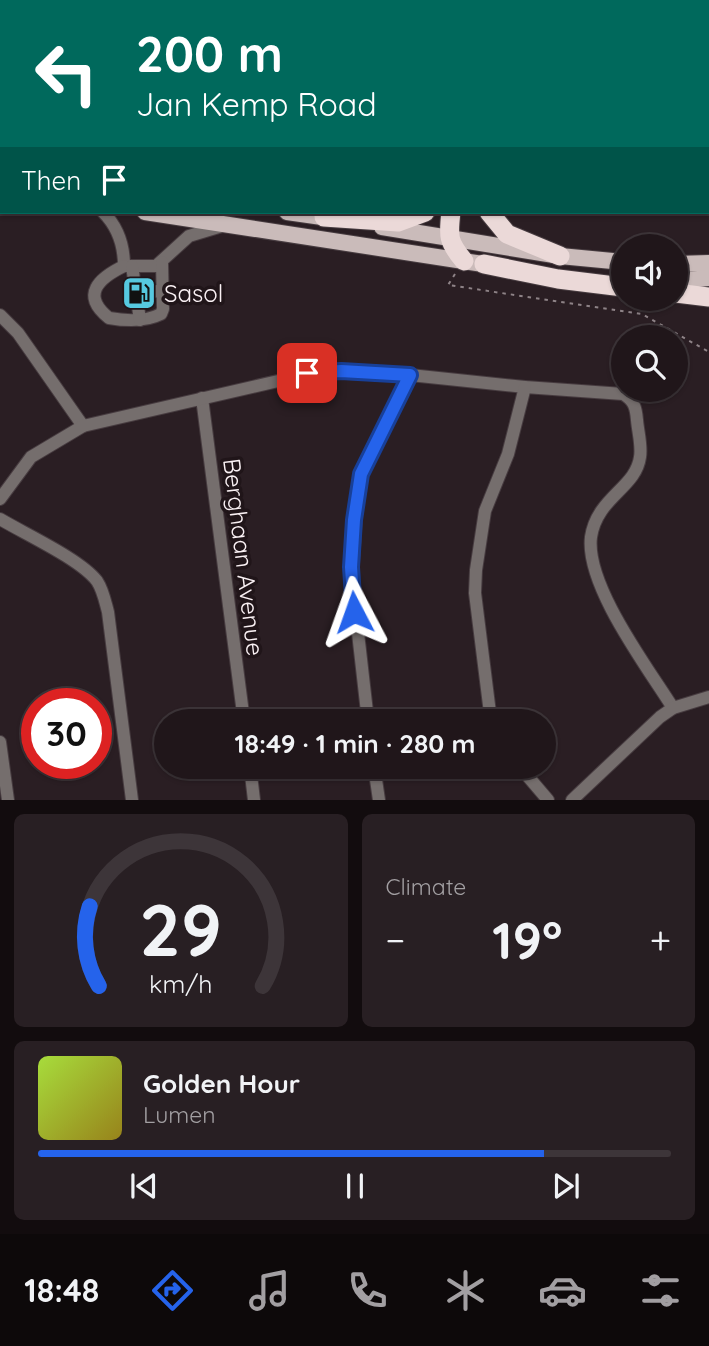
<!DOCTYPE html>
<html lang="en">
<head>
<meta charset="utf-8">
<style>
	:root { --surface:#20161a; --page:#281f23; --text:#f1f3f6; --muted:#a29fa2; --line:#3d3539; --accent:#2563eb }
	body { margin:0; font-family:Quicksand,sans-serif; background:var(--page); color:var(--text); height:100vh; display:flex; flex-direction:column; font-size:26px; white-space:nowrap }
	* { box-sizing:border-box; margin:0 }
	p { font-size:23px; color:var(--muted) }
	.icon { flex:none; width:38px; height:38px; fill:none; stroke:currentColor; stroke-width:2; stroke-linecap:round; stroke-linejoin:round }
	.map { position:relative; height:800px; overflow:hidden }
	.side { display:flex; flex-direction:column; gap:14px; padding:14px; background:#120c0e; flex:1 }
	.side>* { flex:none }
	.top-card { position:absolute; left:0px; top:0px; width:710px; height:214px; box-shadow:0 2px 5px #0004,0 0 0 2px var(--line); background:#00695c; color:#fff; overflow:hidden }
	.tools { position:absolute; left:611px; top:234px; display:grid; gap:14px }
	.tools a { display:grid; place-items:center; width:77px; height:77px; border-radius:50%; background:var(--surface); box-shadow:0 2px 5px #0004,0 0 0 2px var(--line); font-size:35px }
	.speed { position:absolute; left:21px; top:688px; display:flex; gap:14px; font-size:35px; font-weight:700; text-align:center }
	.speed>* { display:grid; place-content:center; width:91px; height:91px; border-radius:50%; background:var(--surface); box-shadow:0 2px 5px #0004,0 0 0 2px var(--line); line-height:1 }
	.speed .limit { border:10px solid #d22; background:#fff; color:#111 }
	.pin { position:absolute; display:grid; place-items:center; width:60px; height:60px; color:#fff; margin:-30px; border-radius:14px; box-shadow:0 4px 10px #0006 }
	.me { position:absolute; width:77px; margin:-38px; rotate:356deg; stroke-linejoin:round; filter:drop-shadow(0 0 5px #0008) }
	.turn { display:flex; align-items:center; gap:24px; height:147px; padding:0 21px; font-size:32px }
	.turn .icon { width:91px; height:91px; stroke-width:2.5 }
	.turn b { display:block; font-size:49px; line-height:60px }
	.then { display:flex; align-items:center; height:66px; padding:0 21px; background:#0003; gap:14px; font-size:26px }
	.big { font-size:52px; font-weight:800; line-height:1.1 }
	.side .widget { flex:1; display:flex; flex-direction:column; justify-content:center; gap:10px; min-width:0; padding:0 24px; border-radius:10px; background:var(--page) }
	.side .dial { align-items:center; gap:0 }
	.dial svg { height:182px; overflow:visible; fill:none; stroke:var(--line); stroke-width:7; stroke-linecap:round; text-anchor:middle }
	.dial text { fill:var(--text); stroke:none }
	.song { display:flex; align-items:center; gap:21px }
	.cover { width:84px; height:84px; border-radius:10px; background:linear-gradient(135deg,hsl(80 70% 55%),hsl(50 70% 35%)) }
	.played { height:7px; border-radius:4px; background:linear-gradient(90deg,var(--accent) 80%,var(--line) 80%) }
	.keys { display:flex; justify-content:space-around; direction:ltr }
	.heat { display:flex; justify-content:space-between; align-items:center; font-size:38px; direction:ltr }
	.side .tiles { flex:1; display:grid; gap:14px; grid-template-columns:1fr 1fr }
	.widget:last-child { grid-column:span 2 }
	.trip { position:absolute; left:154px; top:709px; width:402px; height:70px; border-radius:35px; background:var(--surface); box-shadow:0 2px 5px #0004,0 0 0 2px var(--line); font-weight:800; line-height:70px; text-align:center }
	.menu { display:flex; height:112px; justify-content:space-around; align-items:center; background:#0d090a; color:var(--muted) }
	.menu .icon { width:49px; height:49px }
	.menu .active { color:var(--accent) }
	.menu b { font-size:32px; color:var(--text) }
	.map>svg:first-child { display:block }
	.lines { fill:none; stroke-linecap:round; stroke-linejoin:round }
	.minor-casing { stroke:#473c40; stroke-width:14 }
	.major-casing { stroke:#473c40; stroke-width:18 }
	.highway-casing { stroke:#473c40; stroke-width:21 }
	.path { stroke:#8e8387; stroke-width:2; stroke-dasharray:3.5 5; stroke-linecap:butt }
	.minor { stroke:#756e6d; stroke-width:12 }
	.major { stroke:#cabbba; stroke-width:16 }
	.highway { stroke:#ebd9d8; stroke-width:19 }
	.route-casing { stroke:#184099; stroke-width:18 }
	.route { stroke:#2563eb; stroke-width:12 }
	.labels { text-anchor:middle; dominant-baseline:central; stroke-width:7; stroke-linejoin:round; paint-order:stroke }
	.poi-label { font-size:24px; fill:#faf1f4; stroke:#201519; text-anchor:start }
	.street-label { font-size:24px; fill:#faf1f4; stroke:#201519 }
</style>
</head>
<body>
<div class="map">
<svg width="709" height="800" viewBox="0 0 709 800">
	<rect width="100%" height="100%" fill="#2a1e23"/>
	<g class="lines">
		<g class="minor-casing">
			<g id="minor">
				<polyline points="316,0 317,2"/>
				<polyline points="92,2 92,0"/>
				<polyline points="0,66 2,67"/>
				<polyline points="0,84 2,84"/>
				<polyline points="0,141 2,141"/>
				<path d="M103 212C117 226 124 245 124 266H156L189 236 222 226"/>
				<path d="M124 266C99 278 80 295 109 318 126 321 145 322 161 314L163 309 162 262"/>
				<polyline points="132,266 140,320"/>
				<polyline points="137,295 163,290"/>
				<polyline points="0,315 18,333 83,426"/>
				<polyline points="202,398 244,721"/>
				<path d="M0 499 31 457 83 426 317 372 410 375 525 387 623 394C634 400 636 408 637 420 638 432 642 446 640 457 636 488 597 497 591 537 585 585 648 668 673 708"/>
				<path d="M0 519C25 534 80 559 97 581 103 590 105 601 108 612L132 800"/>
				<polyline points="368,721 352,580 357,498 361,474 410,375"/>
				<polyline points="491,721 475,593 476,570 485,511 508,454 525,387"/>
				<polyline points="0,742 8,800"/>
				<polyline points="250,766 254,800"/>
				<polyline points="374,766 379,800"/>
				<polyline points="519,766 548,800"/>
				<polyline points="572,800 660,717 673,708 709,697"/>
			</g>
		</g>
		<g class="major-casing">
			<g id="major">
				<polyline points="0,170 2,170"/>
				<polyline points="0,183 2,184"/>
				<polyline points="145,212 496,266"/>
				<polyline points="287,212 336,219"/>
				<polyline points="382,227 560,256 623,262"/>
				<polyline points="676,264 709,263"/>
				<polyline points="676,281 709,278"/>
			</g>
		</g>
		<g class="highway-casing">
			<g id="highway">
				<polyline points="387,0 389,2"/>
				<polyline points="472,0 476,2"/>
				<polyline points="514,0 518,2"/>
				<path d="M451 212C448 236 448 242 464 261"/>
				<polyline points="489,212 507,234 560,256"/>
				<polyline points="324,217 398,222 425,212"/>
				<polyline points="484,264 558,279 623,287"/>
				<polyline points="676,293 709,297"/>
			</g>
		</g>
		<polyline class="path" points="455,274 448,285 642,314 709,352"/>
		<use href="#minor" class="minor"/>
		<use href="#major" class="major"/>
		<use href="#highway" class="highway"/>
	</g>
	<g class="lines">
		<g class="route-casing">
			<polyline id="route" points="307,373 341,371 410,375 361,474 354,520 351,567 354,612"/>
		</g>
		<use href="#route" class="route"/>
	</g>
	<defs>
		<g id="fuel-square" transform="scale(1.75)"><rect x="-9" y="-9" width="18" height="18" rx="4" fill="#56c9e0" stroke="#201519"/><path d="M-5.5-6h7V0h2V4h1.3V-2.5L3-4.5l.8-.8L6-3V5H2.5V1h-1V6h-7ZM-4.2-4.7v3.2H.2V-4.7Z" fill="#111"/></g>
	</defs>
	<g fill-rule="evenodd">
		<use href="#fuel-square" x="139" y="293"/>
	</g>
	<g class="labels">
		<g class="poi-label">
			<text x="164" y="293">Sasol</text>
		</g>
		<g class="street-label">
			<text transform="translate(244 557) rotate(83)">Berghaan Avenue</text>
		</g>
	</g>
</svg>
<div class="tools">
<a><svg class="icon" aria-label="sound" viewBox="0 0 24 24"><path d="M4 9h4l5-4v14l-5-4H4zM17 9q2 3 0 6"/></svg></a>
<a><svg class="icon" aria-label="search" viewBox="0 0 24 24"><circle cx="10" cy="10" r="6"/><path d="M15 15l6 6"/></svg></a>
</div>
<div class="speed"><div class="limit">30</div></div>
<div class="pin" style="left:307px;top:373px;background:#d93025"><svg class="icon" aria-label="arrive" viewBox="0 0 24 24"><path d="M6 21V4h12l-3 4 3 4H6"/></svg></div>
<svg class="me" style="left:354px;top:612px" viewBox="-20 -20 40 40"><path d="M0-17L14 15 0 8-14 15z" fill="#2563eb" stroke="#fff" stroke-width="4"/></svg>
<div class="trip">18:49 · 1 min · 280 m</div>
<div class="top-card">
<div class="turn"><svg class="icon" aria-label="left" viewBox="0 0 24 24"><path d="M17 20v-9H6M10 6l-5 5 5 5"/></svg><div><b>200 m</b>Jan Kemp Road</div></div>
<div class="then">Then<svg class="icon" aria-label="arrive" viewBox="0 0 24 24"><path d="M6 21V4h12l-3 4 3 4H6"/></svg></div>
</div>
</div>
<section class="side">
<div class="tiles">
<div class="widget dial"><svg viewBox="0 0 100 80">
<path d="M14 69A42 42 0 1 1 86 69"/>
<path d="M14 69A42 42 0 0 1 10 34" stroke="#2563eb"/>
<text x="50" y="56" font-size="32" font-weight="700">29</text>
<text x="50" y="72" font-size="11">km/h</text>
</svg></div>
<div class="widget"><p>Climate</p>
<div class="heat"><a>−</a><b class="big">19°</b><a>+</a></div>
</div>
<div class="widget">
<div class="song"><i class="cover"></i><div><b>Golden Hour</b><p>Lumen</p></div></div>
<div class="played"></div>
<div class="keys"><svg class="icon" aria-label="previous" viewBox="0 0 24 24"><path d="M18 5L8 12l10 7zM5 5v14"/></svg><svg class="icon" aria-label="pause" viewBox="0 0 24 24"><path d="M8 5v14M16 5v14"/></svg><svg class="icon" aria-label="next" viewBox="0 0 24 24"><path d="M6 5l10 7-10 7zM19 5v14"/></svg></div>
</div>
</div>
</section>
<nav class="menu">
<b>18:48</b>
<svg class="icon active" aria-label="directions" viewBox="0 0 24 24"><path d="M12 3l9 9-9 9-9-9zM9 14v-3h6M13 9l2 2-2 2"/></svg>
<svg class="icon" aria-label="music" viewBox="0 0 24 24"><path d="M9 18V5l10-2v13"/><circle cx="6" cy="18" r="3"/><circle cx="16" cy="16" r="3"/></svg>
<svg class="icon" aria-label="phone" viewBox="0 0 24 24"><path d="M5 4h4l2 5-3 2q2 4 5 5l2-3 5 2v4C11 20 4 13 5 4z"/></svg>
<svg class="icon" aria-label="climate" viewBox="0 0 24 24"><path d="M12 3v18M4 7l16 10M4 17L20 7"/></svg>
<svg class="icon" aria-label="car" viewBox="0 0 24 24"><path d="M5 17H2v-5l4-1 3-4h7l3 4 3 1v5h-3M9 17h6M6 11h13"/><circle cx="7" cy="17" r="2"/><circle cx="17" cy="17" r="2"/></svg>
<svg class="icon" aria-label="filters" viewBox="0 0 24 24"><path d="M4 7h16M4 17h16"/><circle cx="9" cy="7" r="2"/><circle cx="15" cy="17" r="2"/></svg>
</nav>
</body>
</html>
